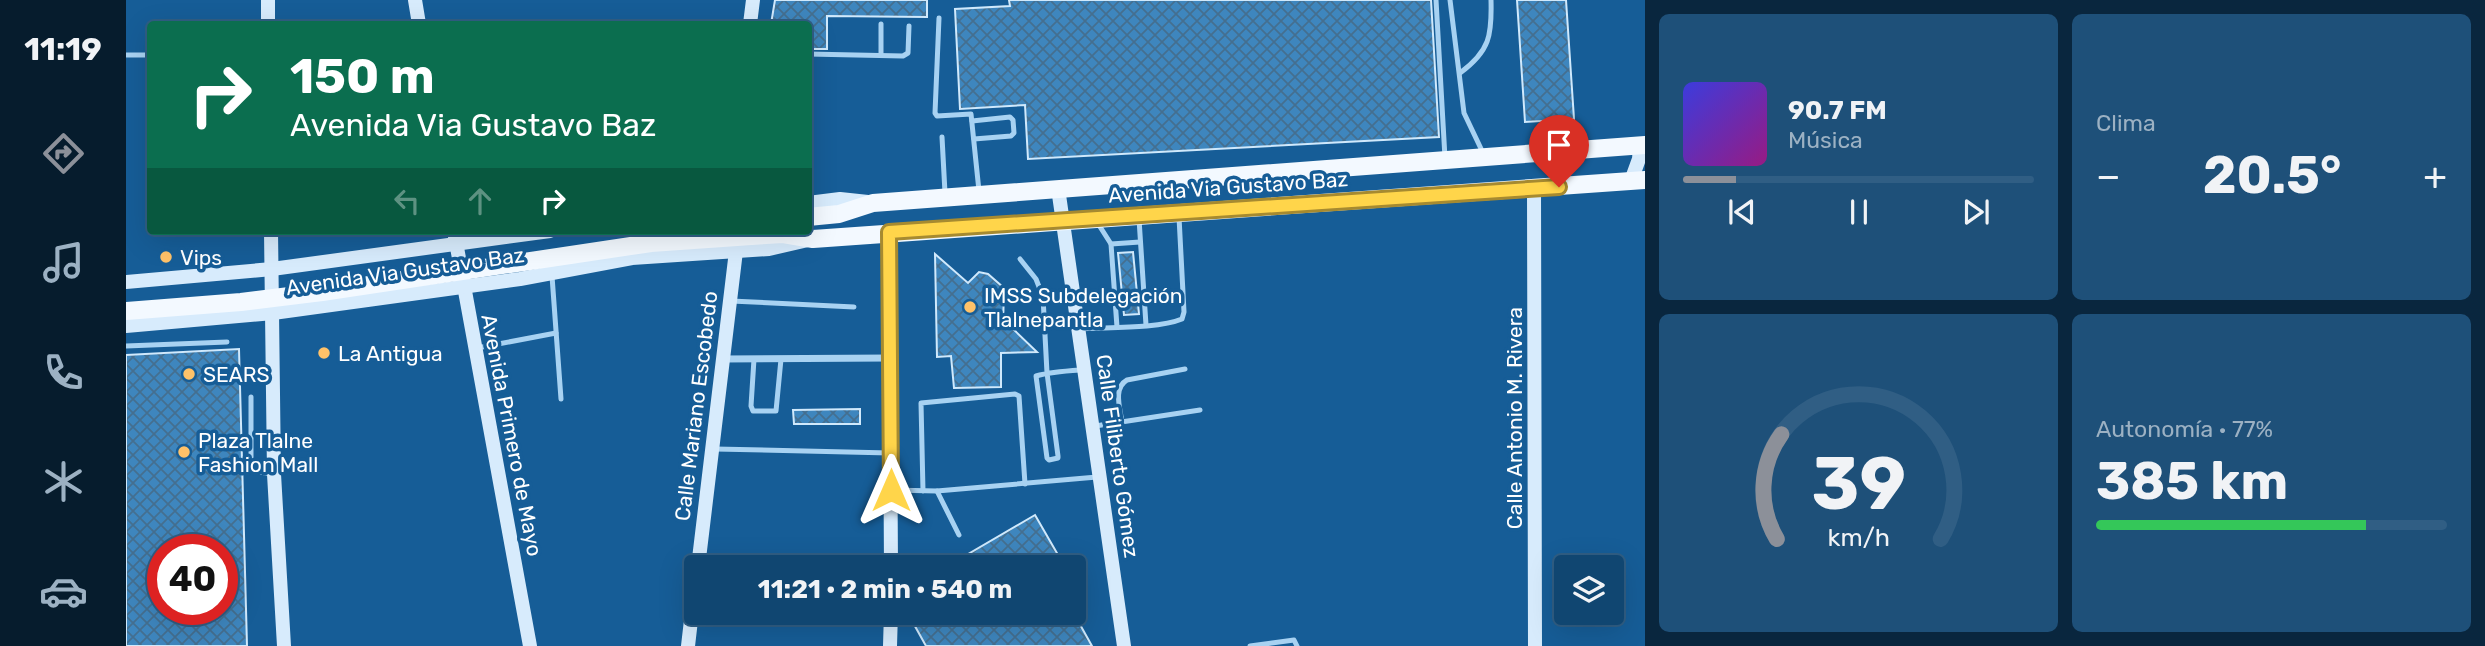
<!DOCTYPE html>
<html lang="es">
<head>
<meta charset="utf-8">
<style>
	:root { --surface:#104671; --page:#1e5079; --text:#f1f3f6; --muted:#9cb1c3; --line:#305e84; --accent:#8c9099 }
	body { margin:0; font-family:Rubik,sans-serif; background:var(--page); color:var(--text); height:100vh; display:flex; flex-direction:column; font-size:26px; white-space:nowrap }
	* { box-sizing:border-box; margin:0 }
	p { font-size:23px; color:var(--muted) }
	.icon { flex:none; width:38px; height:38px; fill:none; stroke:currentColor; stroke-width:2; stroke-linecap:round; stroke-linejoin:round }
	.map { position:relative; flex:1; overflow:hidden }
	.side { display:flex; flex-direction:column; gap:14px; padding:14px; background:#09263e; width:840px }
	.side>* { flex:none }
	.top-card { position:absolute; left:21px; top:21px; width:665px; height:214px; border-radius:7px; box-shadow:0 7px 28px #0002,0 0 0 2px var(--line); background:#0b6e4f; color:#fff; overflow:hidden }
	.buttons { position:absolute; left:1428px; top:555px; display:grid; gap:14px }
	.buttons a { display:grid; place-items:center; width:70px; height:70px; border-radius:7px; background:var(--surface); box-shadow:0 7px 28px #0002,0 0 0 2px var(--line); font-size:35px }
	.speed { position:absolute; left:21px; top:534px; display:flex; gap:14px; font-size:35px; font-weight:700; text-align:center }
	.speed>* { display:grid; place-content:center; width:91px; height:91px; border-radius:50%; background:var(--surface); box-shadow:0 7px 28px #0002,0 0 0 2px var(--line); line-height:1 }
	.speed .limit { border:10px solid #d22; background:#fff; color:#111 }
	.pin { position:absolute; display:grid; place-items:center; width:60px; height:60px; color:#fff; margin:-72px -30px; border-radius:50% 50% 50% 0; rotate:-45deg; box-shadow:0 0 7px #0007 }
	.pin .icon { rotate:45deg }
	.me { position:absolute; width:77px; margin:-38px; rotate:0deg; stroke-linejoin:round; filter:drop-shadow(0 0 5px #0008) }
	.turn { display:flex; align-items:center; gap:24px; height:147px; padding:0 28px; font-size:32px }
	.turn .icon { width:91px; height:91px; stroke-width:2.5 }
	.turn b { display:block; font-size:49px; line-height:60px }
	.lanes { display:flex; align-items:center; height:66px; padding:0 28px; background:#0003; justify-content:center; gap:35px; direction:ltr }
	.lanes .off { opacity:.35 }
	.big { font-size:52px; font-weight:700; line-height:1.1 }
	.side .tile { flex:1; display:flex; flex-direction:column; justify-content:center; gap:10px; min-width:0; padding:0 24px; border-radius:10px; background:var(--page) }
	.side .dial { align-items:center; gap:0 }
	.dial svg { height:182px; overflow:visible; fill:none; stroke:var(--line); stroke-width:7; stroke-linecap:round; text-anchor:middle }
	.dial text { fill:var(--text); stroke:none }
	.song { display:flex; align-items:center; gap:21px }
	.cover { width:84px; height:84px; border-radius:10px; background:linear-gradient(135deg,hsl(240 70% 55%),hsl(310 70% 35%)) }
	.played { height:7px; border-radius:4px; background:linear-gradient(90deg,var(--accent) 15%,var(--line) 15%) }
	.keys { display:flex; justify-content:space-around; direction:ltr }
	.heat { display:flex; justify-content:space-between; align-items:center; font-size:38px; direction:ltr }
	.charge { height:10px; border-radius:5px; background:linear-gradient(90deg,#34c759 77%,var(--line) 0) }
	.side .tiles { flex:1; display:grid; gap:14px; grid-template-columns:repeat(2,1fr) }
	.trip { position:absolute; left:558px; top:555px; width:402px; height:70px; border-radius:7px; background:var(--surface); box-shadow:0 7px 28px #0002,0 0 0 2px var(--line); font-weight:700; line-height:70px; text-align:center }
	main { display:flex; flex:1; min-height:0 }
	.menu { display:flex; flex-direction:column; width:126px; justify-content:space-around; align-items:center; background:#061c2d; color:var(--muted) }
	.menu .icon { width:49px; height:49px }
	.menu .selected { color:var(--accent) }
	.menu b { font-size:32px; color:var(--text) }
	.map>svg:first-child { display:block }
	.building { fill:url(#building-cross-hatch); stroke:#d0e9fc; stroke-width:2; fill-rule:evenodd }
	.lines { fill:none; stroke-linecap:round; stroke-linejoin:round }
	.lane { stroke:#a8d2f2; stroke-width:5 }
	.street { stroke:#a8d2f2; stroke-width:7 }
	.secondary { stroke:#d7ebfc; stroke-width:14 }
	.primary { stroke:#f3f9ff; stroke-width:18 }
	.primary-bridge { stroke:#f3f9ff; stroke-width:18 }
	.route-casing { stroke:#a68a30; stroke-width:18 }
	.route { stroke:#ffd54a; stroke-width:12 }
	.poi-dot { fill:#ffc269; stroke:#165d97; stroke-width:2.5 }
	.labels { text-anchor:middle; dominant-baseline:central; stroke-width:7; stroke-linejoin:round; paint-order:stroke }
	.street-label { font-size:21px; fill:#fff; stroke:#165d97 }
	.poi-label { font-size:21px; fill:#fff; stroke:#165d97; text-anchor:start }
</style>
</head>
<body>
<main>
<nav class="menu">
<b>11:19</b>
<svg class="icon selected" aria-label="directions" viewBox="0 0 24 24"><path d="M12 3l9 9-9 9-9-9zM9 14v-3h6M13 9l2 2-2 2"/></svg>
<svg class="icon" aria-label="music" viewBox="0 0 24 24"><path d="M9 18V5l10-2v13"/><circle cx="6" cy="18" r="3"/><circle cx="16" cy="16" r="3"/></svg>
<svg class="icon" aria-label="phone" viewBox="0 0 24 24"><path d="M5 4h4l2 5-3 2q2 4 5 5l2-3 5 2v4C11 20 4 13 5 4z"/></svg>
<svg class="icon" aria-label="climate" viewBox="0 0 24 24"><path d="M12 3v18M4 7l16 10M4 17L20 7"/></svg>
<svg class="icon" aria-label="car" viewBox="0 0 24 24"><path d="M5 17H2v-5l4-1 3-4h7l3 4 3 1v5h-3M9 17h6M6 11h13"/><circle cx="7" cy="17" r="2"/><circle cx="17" cy="17" r="2"/></svg>
</nav>
<div class="map">
<svg width="1519" height="646" viewBox="0 0 1519 646">
	<defs>
		<pattern id="building-cross-hatch" width="8" height="8" patternUnits="userSpaceOnUse" patternTransform="scale(1.75)"><rect width="8" height="8" fill="#3e86be"/><path d="M0 0l8 8M0 8l8-8" fill="none" stroke="#446f90"/></pattern>
	</defs>
	<rect width="100%" height="100%" fill="#165d97"/>
	<g class="building">
		<polygon points="649,0 801,0 801,17 701,16 701,49 682,49 682,24 645,24"/>
		<polygon points="883,0 1305,0 1313,137 902,159 899,105 834,109 829,9 884,6"/>
		<polygon points="1391,0 1440,0 1448,119 1399,122"/>
		<polygon points="1007,252 1013,314 998,315 992,253"/>
		<polygon points="809,254 842,283 853,272 862,274 878,288 877,328 885,327 911,352 875,353 875,387 828,388 825,356 811,357"/>
		<path d="M113 349 121 646H0V355ZM37 550H96V609H37Z"/>
		<polygon points="734,409 734,424 668,424 667,410"/>
		<polygon points="909,515 939,567 820,567"/>
		<polygon points="797,612 926,612 928,616 935,612 947,612 966,646 800,646 785,619"/>
	</g>
	<g class="lines">
		<g class="lane">
			<polyline points="1310,0 1319,158"/>
			<polyline points="1324,0 1338,113 1358,155"/>
			<polyline points="813,18 809,113 811,116 845,114 853,191"/>
			<polyline points="682,54 777,56 782,53 783,26"/>
			<polyline points="0,55 24,55"/>
			<polyline points="755,55 755,24"/>
			<path d="M1334 73C1364 51 1366 35 1365 0"/>
			<polyline points="846,121 884,117 887,120 888,133 885,136 848,139"/>
			<polyline points="816,137 819,193"/>
			<polyline points="1013,219 1020,325"/>
			<polyline points="971,222 985,244 991,327"/>
			<polyline points="985,244 1014,242"/>
			<path d="M894 259 910 279 917 297 921 373 932 456V458L923 460 921 458 910 376C924 372 940 371 955 370"/>
			<polyline points="426,276 435,399"/>
			<polyline points="605,301 728,307"/>
			<path d="M952 329C980 327 1032 329 1056 319L1058 312 1053 217"/>
			<polyline points="0,346 101,342"/>
			<polyline points="351,348 430,333"/>
			<polyline points="628,359 625,406 627,411 650,411 655,359"/>
			<path d="M125 397V462C130 472 135 473 146 474"/>
			<path d="M996 422C994 408 987 388 1001 380L1059 369"/>
			<polyline points="969,426 1074,410"/>
			<polyline points="589,449 764,453"/>
			<polyline points="765,490 811,491 971,477"/>
			<polyline points="797,491 795,403 889,394 893,396 899,484"/>
			<polyline points="811,491 833,535"/>
			<polyline points="1124,646 1168,640 1171,646"/>
		</g>
		<polyline class="street" points="598,359 764,358"/>
		<g class="secondary">
			<polyline points="142,0 142,24"/>
			<polyline points="289,0 293,24"/>
			<polyline points="624,24 627,0"/>
			<polyline points="1505,181 1513,159 1514,146"/>
			<polyline points="932,188 998,646"/>
			<polyline points="1408,189 1409,646"/>
			<polyline points="682,203 714,199 742,202"/>
			<polyline points="145,231 148,474 158,646"/>
			<polyline points="328,231 404,646"/>
			<polyline points="763,232 765,567"/>
			<polyline points="0,282 146,269 424,231"/>
			<polyline points="0,326 147,313 394,279 506,258 643,249 682,240"/>
			<polyline points="572,567 610,251"/>
			<polyline points="562,646 570,577"/>
			<polyline points="764,646 765,612"/>
		</g>
		<g class="primary">
			<polyline points="682,217 713,214 747,203 1519,145"/>
			<polyline points="625,236 657,234 687,239 1519,180"/>
		</g>
		<polyline class="primary-bridge" points="0,311 115,302 196,292 525,243 625,236"/>
	</g>
	<g class="lines">
		<g class="route-casing">
			<polyline id="route" points="765,490 763,232 1433,187"/>
		</g>
		<use href="#route" class="route"/>
	</g>
	<g class="poi-dot">
		<circle cx="40" cy="257" r="7"/>
		<circle cx="844" cy="307" r="7"/>
		<circle cx="198" cy="353" r="7"/>
		<circle cx="63" cy="374" r="7"/>
		<circle cx="58" cy="452" r="7"/>
	</g>
	<g class="labels">
		<g class="street-label">
			<text transform="translate(1102 187) rotate(-4)">Avenida Via Gustavo Baz</text>
			<text transform="translate(279 271) rotate(-8)">Avenida Via Gustavo Baz</text>
			<text transform="translate(570 406) rotate(-83)">Calle Mariano Escobedo</text>
			<text transform="translate(1388 418) rotate(-90)">Calle Antonio M. Rivera</text>
			<text transform="translate(386 435) rotate(79)">Avenida Primero de Mayo</text>
			<text transform="translate(992 456) rotate(82)">Calle Filiberto Gómez</text>
		</g>
		<g class="poi-label">
			<text x="54" y="257">Vips</text>
			<text x="858" y="295">IMSS Subdelegación<tspan x="858" dy="24">Tlalnepantla</tspan></text>
			<text x="212" y="353">La Antigua</text>
			<text x="77" y="374">SEARS</text>
			<text x="72" y="440">Plaza Tlalne<tspan x="72" dy="24">Fashion Mall</tspan></text>
		</g>
	</g>
</svg>
<div class="buttons">
<a><svg class="icon" aria-label="layers" viewBox="0 0 24 24"><path d="M12 4l9 5-9 5-9-5zM3 14l9 5 9-5"/></svg></a>
</div>
<div class="speed"><div class="limit">40</div></div>
<div class="pin" style="left:1433px;top:187px;background:#d93025"><svg class="icon" aria-label="arrive" viewBox="0 0 24 24"><path d="M6 21V4h12l-3 4 3 4H6"/></svg></div>
<svg class="me" style="left:765px;top:490px" viewBox="-20 -20 40 40"><path d="M0-17L14 15 0 8-14 15z" fill="#ffd54a" stroke="#fff" stroke-width="4"/></svg>
<div class="trip">11:21 · 2 min · 540 m</div>
<div class="top-card">
<div class="turn"><svg class="icon" aria-label="right" viewBox="0 0 24 24"><path d="M7 20v-9h11M14 6l5 5-5 5"/></svg><div><b>150 m</b>Avenida Via Gustavo Baz</div></div>
<div class="lanes"><svg class="icon off" aria-label="left" viewBox="0 0 24 24"><path d="M17 20v-9H6M10 6l-5 5 5 5"/></svg><svg class="icon off" aria-label="ahead" viewBox="0 0 24 24"><path d="M12 20V5M6 11l6-6 6 6"/></svg><svg class="icon" aria-label="right" viewBox="0 0 24 24"><path d="M7 20v-9h11M14 6l5 5-5 5"/></svg></div>
</div>
</div>
<section class="side">
<div class="tiles">
<div class="tile">
<div class="song"><i class="cover"></i><div><b>90.7 FM</b><p>Música</p></div></div>
<div class="played"></div>
<div class="keys"><svg class="icon" aria-label="previous" viewBox="0 0 24 24"><path d="M18 5L8 12l10 7zM5 5v14"/></svg><svg class="icon" aria-label="pause" viewBox="0 0 24 24"><path d="M8 5v14M16 5v14"/></svg><svg class="icon" aria-label="next" viewBox="0 0 24 24"><path d="M6 5l10 7-10 7zM19 5v14"/></svg></div>
</div>
<div class="tile"><p>Clima</p>
<div class="heat"><a>−</a><b class="big">20.5°</b><a>+</a></div>
</div>
<div class="tile dial"><svg viewBox="0 0 100 80">
<path d="M14 69A42 42 0 1 1 86 69"/>
<path d="M14 69A42 42 0 0 1 16 23" stroke="#8c9099"/>
<text x="50" y="56" font-size="32" font-weight="700">39</text>
<text x="50" y="72" font-size="11">km/h</text>
</svg></div>
<div class="tile"><p>Autonomía · 77%</p><b class="big">385 km</b><div class="charge"></div></div>
</div>
</section>
</main>
</body>
</html>
